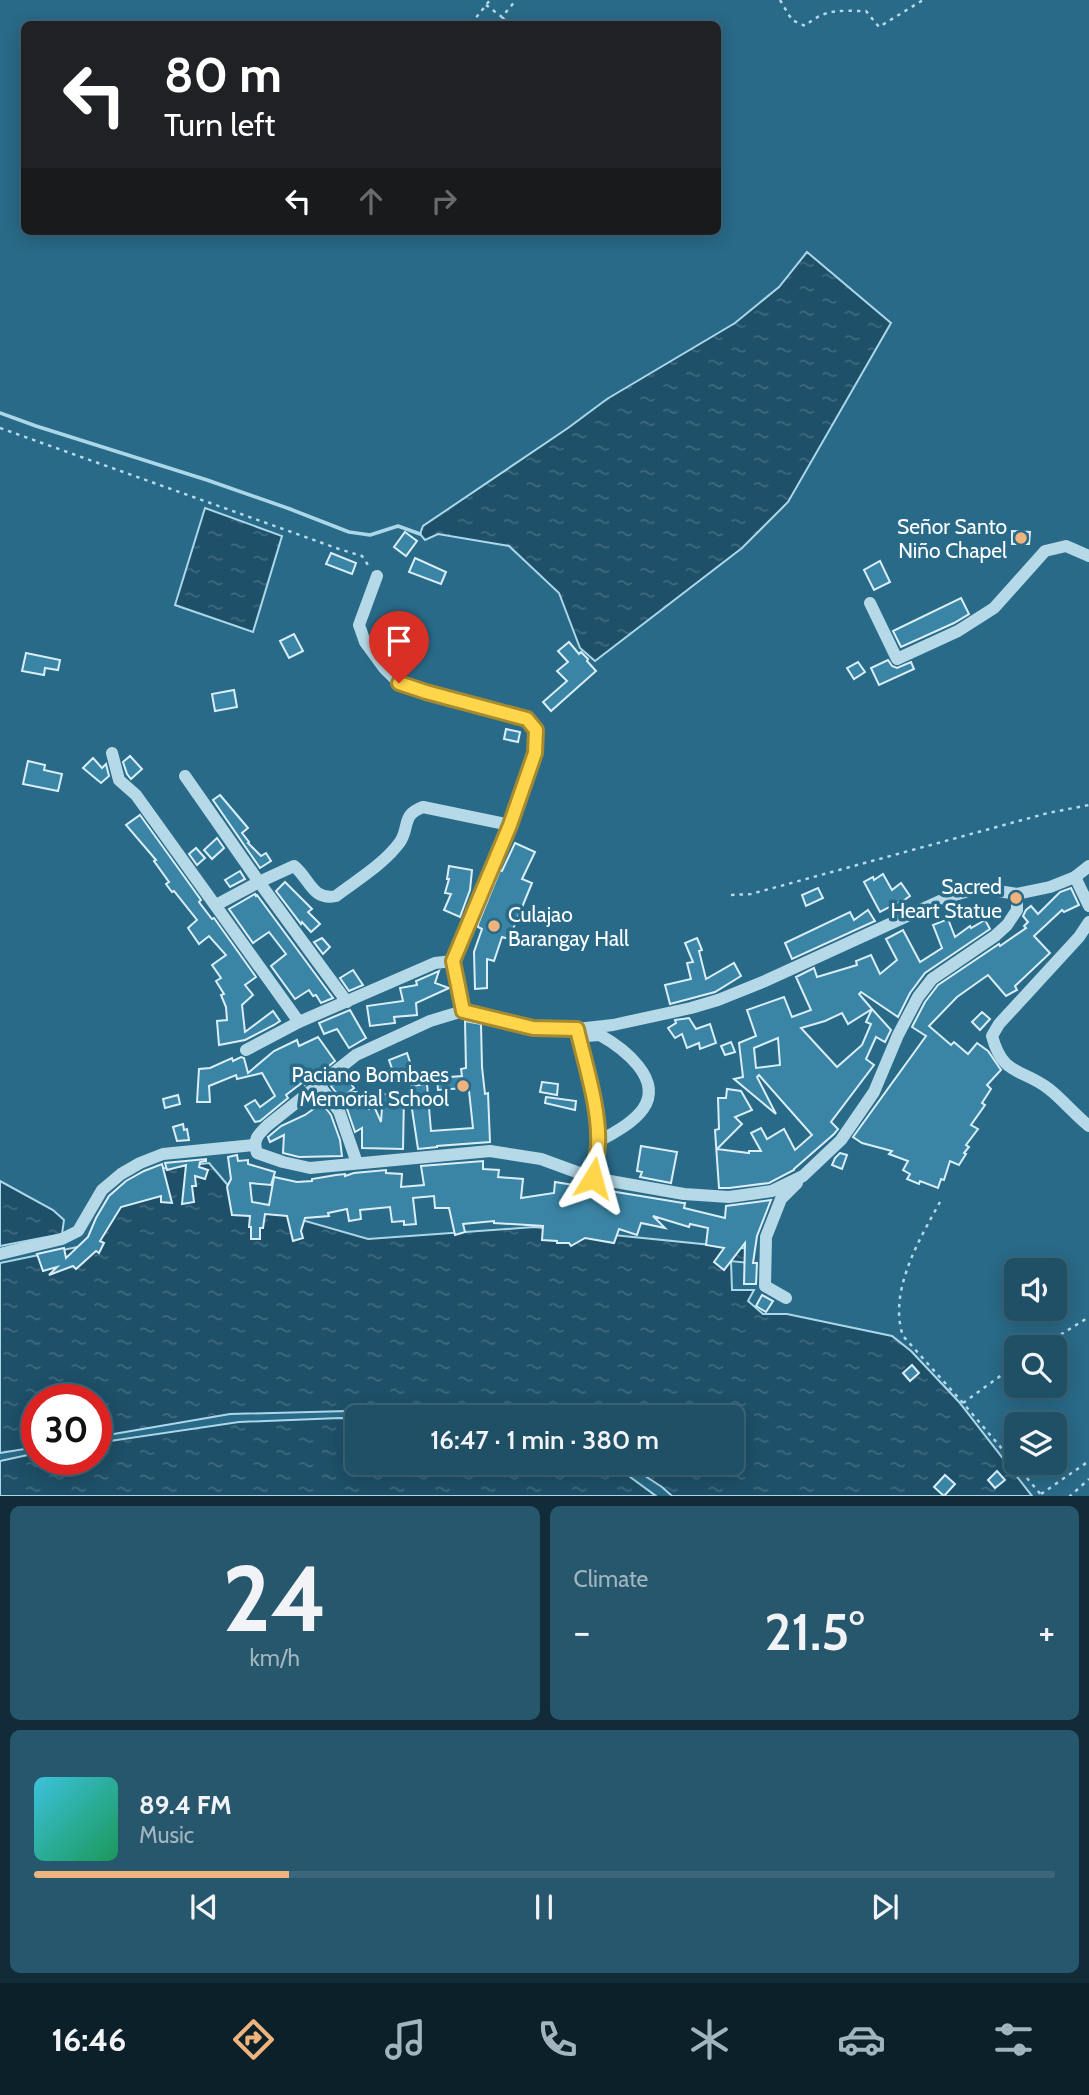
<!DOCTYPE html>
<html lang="en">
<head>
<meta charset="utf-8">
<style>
	:root { --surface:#1f5066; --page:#27576c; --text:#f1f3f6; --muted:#a1b5bf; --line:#3c677a; --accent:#efb37d }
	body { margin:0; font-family:Cabin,sans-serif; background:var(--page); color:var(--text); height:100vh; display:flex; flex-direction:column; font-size:26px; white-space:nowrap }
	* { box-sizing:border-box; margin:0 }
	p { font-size:23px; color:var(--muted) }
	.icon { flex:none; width:38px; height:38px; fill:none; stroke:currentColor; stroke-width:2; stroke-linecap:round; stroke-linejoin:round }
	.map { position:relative; height:1496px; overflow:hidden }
	.panel { display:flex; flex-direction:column; gap:10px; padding:10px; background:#112c38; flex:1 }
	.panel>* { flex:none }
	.top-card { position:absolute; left:21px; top:21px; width:700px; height:214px; border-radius:10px; box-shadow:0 4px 18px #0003,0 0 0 2px var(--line); background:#202124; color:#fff; overflow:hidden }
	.tools { position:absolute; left:1004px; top:1258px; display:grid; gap:14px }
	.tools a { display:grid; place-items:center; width:63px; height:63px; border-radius:10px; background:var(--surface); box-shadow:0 4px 18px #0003,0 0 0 2px var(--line); font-size:35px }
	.speed { position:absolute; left:21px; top:1384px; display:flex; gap:14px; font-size:35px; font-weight:700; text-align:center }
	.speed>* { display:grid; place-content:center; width:91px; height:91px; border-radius:50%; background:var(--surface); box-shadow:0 4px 18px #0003,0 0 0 2px var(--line); line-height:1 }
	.speed .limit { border:10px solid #d22; background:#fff; color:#111 }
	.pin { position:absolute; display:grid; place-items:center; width:60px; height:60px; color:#fff; margin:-72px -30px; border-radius:50% 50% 50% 0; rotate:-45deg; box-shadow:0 0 7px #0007 }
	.pin .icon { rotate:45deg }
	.me { position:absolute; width:77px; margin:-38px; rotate:8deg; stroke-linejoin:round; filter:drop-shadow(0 0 5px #0008) }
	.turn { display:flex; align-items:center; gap:24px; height:147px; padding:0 28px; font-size:32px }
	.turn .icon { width:91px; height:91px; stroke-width:2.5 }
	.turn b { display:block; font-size:49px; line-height:60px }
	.lanes { display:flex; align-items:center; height:66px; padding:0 28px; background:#0003; justify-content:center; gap:35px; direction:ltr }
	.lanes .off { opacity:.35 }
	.big { font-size:52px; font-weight:600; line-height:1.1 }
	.panel .card { flex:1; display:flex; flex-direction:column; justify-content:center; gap:10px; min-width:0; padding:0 24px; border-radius:10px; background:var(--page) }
	.panel .dial { align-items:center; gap:0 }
	.dial b { font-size:91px; line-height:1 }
	.song { display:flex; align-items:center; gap:21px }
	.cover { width:84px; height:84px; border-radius:10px; background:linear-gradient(135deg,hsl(190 70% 55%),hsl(150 70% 35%)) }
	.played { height:7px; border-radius:4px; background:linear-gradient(90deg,var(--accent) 25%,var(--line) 25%) }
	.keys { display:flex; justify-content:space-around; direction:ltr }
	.heat { display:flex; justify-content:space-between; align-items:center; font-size:38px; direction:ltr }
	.panel .tiles { flex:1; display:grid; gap:10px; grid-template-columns:1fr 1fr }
	.card:last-child { grid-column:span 2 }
	.trip { position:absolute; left:345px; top:1405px; width:399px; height:70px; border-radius:10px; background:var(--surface); box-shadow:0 4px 18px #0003,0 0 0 2px var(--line); font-weight:600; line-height:70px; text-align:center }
	.tabs { display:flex; height:112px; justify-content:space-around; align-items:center; background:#0c2029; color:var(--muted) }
	.tabs .icon { width:49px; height:49px }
	.tabs .on { color:var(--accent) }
	.tabs b { font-size:32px; color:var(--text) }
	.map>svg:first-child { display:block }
	.water { fill:url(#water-ripples); stroke:#abd7e9; stroke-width:2 }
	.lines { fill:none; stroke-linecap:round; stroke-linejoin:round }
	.stream { stroke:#abd7e9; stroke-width:3.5 }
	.building { fill:#3a84a5; stroke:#daeef7; stroke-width:2; fill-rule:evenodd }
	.path { stroke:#b6d9e8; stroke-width:2.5; stroke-dasharray:3.5 5; stroke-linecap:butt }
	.minor { stroke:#b6d9e8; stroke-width:12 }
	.route-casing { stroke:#a68a30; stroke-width:18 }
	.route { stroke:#ffd54a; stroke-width:12 }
	.poi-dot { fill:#efb37d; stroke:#296a88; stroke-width:2.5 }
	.labels { text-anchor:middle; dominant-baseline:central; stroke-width:7; stroke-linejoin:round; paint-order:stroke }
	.poi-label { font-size:21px; fill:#fff; stroke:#296a88; text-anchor:end }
</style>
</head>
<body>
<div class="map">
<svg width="1089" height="1497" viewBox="0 0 1089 1497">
	<defs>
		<pattern id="water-ripples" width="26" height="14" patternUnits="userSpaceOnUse" patternTransform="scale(1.75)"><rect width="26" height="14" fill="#1e5069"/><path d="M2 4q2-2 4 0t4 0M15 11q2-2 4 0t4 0" fill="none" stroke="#406a80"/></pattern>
	</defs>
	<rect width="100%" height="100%" fill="#296a88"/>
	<g class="water">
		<polygon points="807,252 891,323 788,502 742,548 595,661 580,648 559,593 509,546 438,534 425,540 420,534 423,526 568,428 607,399 735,323 779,287"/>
		<polygon points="205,508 282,536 253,632 175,605"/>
		<polygon points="209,1163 243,1203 368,1239 534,1227 751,1249 749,1263 731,1261 732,1290 754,1290 748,1301 763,1314 787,1314 892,1336 911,1351 959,1402 1032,1496 672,1496 662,1487 625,1463 732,1463 732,1418 495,1418 347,1411 230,1414 96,1437 96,1400 37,1400 37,1447 0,1453 0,1263 87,1245 150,1170"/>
		<polygon points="0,1181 53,1210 64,1220 62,1234 0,1246"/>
		<polygon points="340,1418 357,1419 357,1463 611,1463 656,1496 0,1496 0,1461 37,1453 37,1460 96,1460 96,1443 239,1422"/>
	</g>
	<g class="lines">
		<polyline class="stream" points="0,413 36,426 207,480 290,509 349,532 370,535 398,526 420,534"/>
	</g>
	<g class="building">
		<polygon points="1012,531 1030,532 1029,544 1012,544"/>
		<polygon points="405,532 417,541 406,556 394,547"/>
		<polygon points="331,553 356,563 352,574 326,564"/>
		<polygon points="415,558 446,572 441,584 409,572"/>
		<polygon points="880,561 890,582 874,590 864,570"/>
		<polygon points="961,598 969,614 954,623 901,647 893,631"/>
		<polygon points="294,634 303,651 289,658 280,641"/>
		<polygon points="569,642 579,654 581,652 588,659 587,661 596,671 551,711 543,702 567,681 557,671 568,662 558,651"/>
		<polygon points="26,653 60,660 58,670 45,668 44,675 22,671"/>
		<polygon points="888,660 892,666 897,668 911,662 914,669 879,685 871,668"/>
		<polygon points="858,662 865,672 854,679 847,668"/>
		<polygon points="234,690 237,707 215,711 212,694"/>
		<polygon points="506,729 520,732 518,742 504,739"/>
		<polygon points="130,756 142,769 131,779 127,774 123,762"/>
		<polygon points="93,758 102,768 106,764 109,776 101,783 83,768"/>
		<polygon points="28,761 45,765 44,770 62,774 58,791 23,784"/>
		<polygon points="220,795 248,828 242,833 249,842 248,843 261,856 266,853 271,861 260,868 213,800"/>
		<polygon points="140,815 201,900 199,902 212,919 214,918 256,977 245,985 253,995 242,1005 245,1032 273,1011 280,1021 274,1025 245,1040 219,1045 217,1021 227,1020 226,1007 221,995 224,994 216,981 221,978 212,965 226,955 209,936 199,944 188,928 197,920 174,891 172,892 166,884 169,882 154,861 156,860 126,825"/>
		<polygon points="217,838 224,848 212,859 204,850"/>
		<polygon points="515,843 535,852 522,879 532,883 509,939 502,937 494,961 487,959 487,988 475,989 474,952 482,929 478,927 478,924 500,870 502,871"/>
		<polygon points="196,848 205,858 197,865 189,854"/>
		<polygon points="449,866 472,870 470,890 460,917 444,910 451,894 445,893 449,879 447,879"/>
		<polygon points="240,871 245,879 230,887 225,880"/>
		<polygon points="883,874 892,890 901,883 910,896 900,903 899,902 880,912 864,882 873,877 874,880"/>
		<polygon points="285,882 312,909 308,912 320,924 311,932 302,922 301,924 276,891"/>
		<polygon points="818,888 823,898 806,906 802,895"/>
		<polygon points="1071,888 1079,905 1064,912 1062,910 1034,936 1050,953 1015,986 1017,990 1006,996 988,975 957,997 929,1026 951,1045 954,1042 968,1054 977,1043 988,1051 1001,1070 987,1085 991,1089 982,1103 985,1105 971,1125 978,1129 966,1145 969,1147 964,1153 966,1154 959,1165 950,1161 944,1180 941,1179 938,1188 920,1181 919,1184 907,1179 910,1174 903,1170 908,1161 889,1154 892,1151 862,1143 853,1137 926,1036 912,1027 925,1002 938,985 999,944 1000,946 1026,928 1024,926 1028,922 1023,916 1026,910 1031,906 1038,914 1060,892"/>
		<polygon points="255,894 256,896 257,895 333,998 321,1003 316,995 313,996 309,990 295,999 271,966 286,954 269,932 253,943 229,909"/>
		<polygon points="868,910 875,921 792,959 785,943 850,912 854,920"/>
		<path d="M948 919 955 937 970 926 971 928 985 920 990 929 925 973 910 993 898 1017 861 992 859 994 872 1009 848 1024 842 1013 825 1021 801 1028 837 1067 862 1045 871 1024 866 1022 872 1009 891 1030 885 1042 876 1037 866 1059 874 1065 831 1122 838 1129 834 1134 794 1169V1170L769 1183 729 1188H719L715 1130 719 1129 718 1098H726L727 1089 741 1091 752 1110 735 1117 742 1124 717 1149 749 1153V1151H761L751 1133 761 1128 767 1139 784 1129 795 1150 812 1135 759 1075 757 1077 776 1114 734 1079 743 1077 739 1043 756 1036 747 1010 784 997 792 1017 811 1010 796 977 814 968 817 977 857 965 856 961 871 955 880 974 897 960 886 939 903 930 920 962 942 948 933 925ZM778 1038 780 1065 756 1068 754 1048Z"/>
		<polygon points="322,938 330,947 323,954 314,942"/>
		<polygon points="697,938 702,950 699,951 706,979 734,963 741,976 715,992 670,1004 665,985 691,979 687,963 693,962 685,943"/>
		<polygon points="353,970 363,985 349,991 340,978"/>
		<polygon points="439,971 435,983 449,988 416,1003 417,1015 394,1017 395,1023 370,1026 367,1006 403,1001 400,988 417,985 416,981"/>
		<polygon points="350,1010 366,1038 349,1048 337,1029 324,1034 319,1023"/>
		<polygon points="982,1012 990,1019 980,1030 972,1022"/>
		<polygon points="689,1018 696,1029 710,1024 716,1043 700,1049 699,1043 687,1048 682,1034 675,1038 668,1028 676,1023 675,1020"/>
		<polygon points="465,1021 481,1024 482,1067 485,1094 488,1093 490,1142 437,1146 437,1147 418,1149 410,1096 412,1096 411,1086 427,1084 431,1131 473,1128 469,1091 464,1091 464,1088 438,1090 437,1078 462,1076 461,1069 466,1068"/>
		<polygon points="318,1037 335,1061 305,1085 303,1082 286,1095 288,1098 260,1121 255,1122 245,1106 255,1100 260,1107 275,1096 262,1073 237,1079 236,1075 209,1086 210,1102 197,1102 199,1069 210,1068 232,1058 233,1061 241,1057 244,1058 248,1073 274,1051 297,1040 299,1046"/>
		<polygon points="731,1042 735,1052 725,1055 721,1046"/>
		<polygon points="407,1053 413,1071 395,1077 389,1060"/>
		<polygon points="345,1075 354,1088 349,1092 357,1092 369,1109 374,1106 381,1122 383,1094 404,1096 403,1149 362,1148 362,1128 355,1132 346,1106 331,1086"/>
		<polygon points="542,1082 558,1084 557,1095 540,1092"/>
		<polygon points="178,1095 180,1104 165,1108 163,1099"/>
		<polygon points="317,1097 331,1115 340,1140 342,1156 299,1157 283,1153 284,1135 270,1142 268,1137 281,1126 305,1115 319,1105 314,1099"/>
		<polygon points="546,1097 576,1101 575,1110 545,1103"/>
		<polygon points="183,1124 184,1130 187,1129 189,1140 177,1141 173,1127"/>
		<polygon points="641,1146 677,1152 671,1183 640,1177 642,1172 637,1171"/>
		<polygon points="840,1153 847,1155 842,1169 832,1165 835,1158"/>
		<polygon points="237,1155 238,1161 248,1160 248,1164 275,1172 271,1185 250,1183 252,1202 269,1205 274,1177 297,1182 312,1181 312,1179 336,1175 345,1174 345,1176 354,1173 386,1170 386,1173 402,1174 401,1187 424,1185 421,1166 483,1161 483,1169 499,1170 498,1177 523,1179 521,1198 554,1193 555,1182 683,1203 685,1203 684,1208 725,1218 726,1206 771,1200 757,1236 753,1263 757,1263 756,1284 744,1284 745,1243 724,1270 714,1262 724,1248 706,1245 708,1228 690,1224 689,1227 653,1216 665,1228 641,1223 637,1235 619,1229 614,1243 585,1238 571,1246 569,1243 557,1243 557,1241 542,1240 543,1226 494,1223 494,1221 463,1224 465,1232 455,1235 449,1208 435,1208 434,1196 413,1198 416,1224 404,1225 404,1221 392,1222 390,1207 360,1210 361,1219 349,1221 347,1209 328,1213 329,1216 305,1218 301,1231 303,1238 293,1241 287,1216 265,1214 263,1228 260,1228 260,1239 251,1239 251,1227 249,1227 250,1216 232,1215 227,1187 231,1179 228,1157"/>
		<polygon points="206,1159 206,1161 200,1162 199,1167 208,1170 205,1179 195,1176 196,1186 192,1186 194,1202 182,1204 186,1165 167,1170 165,1163"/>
		<polygon points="162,1164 172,1203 161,1202 161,1196 121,1207 100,1241 104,1243 99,1253 96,1251 76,1269 73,1266 49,1275 57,1267 43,1271 37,1254 64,1248 66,1258 88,1237 96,1218 109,1196 126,1181 144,1171"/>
		<polygon points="762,1295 773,1301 766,1312 756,1306"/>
		<polygon points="912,1365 919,1373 910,1381 903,1373"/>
		<polygon points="997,1471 1005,1480 995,1488 988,1480"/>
		<polygon points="945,1475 955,1484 944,1496 934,1487"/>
	</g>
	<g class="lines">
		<g class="path">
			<path d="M780 0 792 20 805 26C826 8 839 11 866 11L879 27 923 0"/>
			<polyline points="486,5 502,17 516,0"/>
			<polyline points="502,17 508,24"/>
			<polyline points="471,24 490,0"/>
			<polyline points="0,428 339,549 362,556 370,568"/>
			<polyline points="731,895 751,894 1048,813 1089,805"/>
			<path d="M940 1202C919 1240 888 1292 903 1336L963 1403 1043 1497"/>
			<polyline points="1039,1348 1089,1317"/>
			<polyline points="963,1403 1017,1364"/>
			<polyline points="1041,1494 1089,1461"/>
			<polyline points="1069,1497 1089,1479"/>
		</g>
		<g class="minor">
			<polyline points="377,576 359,625 365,642 384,668 399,683 426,692 527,719 536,730 535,753 510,825 453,961 463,1011"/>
			<polyline points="870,603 897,659 958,631 994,608 1045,551 1066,546 1089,556"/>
			<polyline points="112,753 119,780 136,795 299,1022"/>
			<polyline points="185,776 259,882 347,1002"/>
			<polyline points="1075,877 1089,906"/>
			<path d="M1017 894V910L1007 925 995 936 932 979 918 997 898 1035 874 1092 841 1140 803 1176 772 1191 729 1197 684 1194 593 1178 541 1159 490 1151 310 1168 283 1162 257 1153C252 1139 259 1134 268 1125L356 1055 430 1021 463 1011 533 1028 577 1029 613 1025 691 1008 718 1000 765 981 951 896 979 888 1017 894 1050 887 1075 877 1089 866"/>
			<path d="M216 905 259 882 294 866C310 879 312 901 336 896 357 880 384 864 400 842 410 827 401 815 423 807L510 825"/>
			<path d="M1089 922 1079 937 999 1024 992 1036C1003 1077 1022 1068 1049 1089 1063 1100 1075 1115 1089 1126"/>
			<polyline points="577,1029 590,1080 598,1142 593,1178"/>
			<path d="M586 1036 600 1035C623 1048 664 1079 643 1109 632 1124 613 1133 598 1142"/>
			<polyline points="246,1050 299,1022 435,963 453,961"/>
			<polyline points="319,1085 339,1111 357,1163"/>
			<polyline points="0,1254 62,1239 78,1231 102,1190 121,1174 140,1163 163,1154 254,1145"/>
			<polyline points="786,1298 765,1286 766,1237 781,1199 797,1183"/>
		</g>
	</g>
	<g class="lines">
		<g class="route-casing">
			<path id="route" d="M399 683 426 692 527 719 536 730 535 753 510 825 453 961 463 1011 533 1028 577 1029C585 1064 600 1109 598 1145 597 1156 595 1167 593 1178"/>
		</g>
		<use href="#route" class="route"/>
	</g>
	<g class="poi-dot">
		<circle cx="1021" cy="538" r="7"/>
		<circle cx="1016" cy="898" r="7"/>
		<circle cx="494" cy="926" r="7"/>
		<circle cx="463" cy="1086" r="7"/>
	</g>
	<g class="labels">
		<g class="poi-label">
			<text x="1007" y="526">Señor Santo<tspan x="1007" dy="24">Niño Chapel</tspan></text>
			<text x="1002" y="886">Sacred<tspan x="1002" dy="24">Heart Statue</tspan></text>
			<text x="508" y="914" text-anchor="start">Culajao<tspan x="508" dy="24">Barangay Hall</tspan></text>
			<text x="449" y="1074">Paciano Bombaes<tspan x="449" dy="24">Memorial School</tspan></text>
		</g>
	</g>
</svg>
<div class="tools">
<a><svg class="icon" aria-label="sound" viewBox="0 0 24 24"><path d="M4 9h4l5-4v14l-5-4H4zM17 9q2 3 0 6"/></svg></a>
<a><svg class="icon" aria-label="search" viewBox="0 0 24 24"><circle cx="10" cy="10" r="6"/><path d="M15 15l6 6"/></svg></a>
<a><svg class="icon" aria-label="layers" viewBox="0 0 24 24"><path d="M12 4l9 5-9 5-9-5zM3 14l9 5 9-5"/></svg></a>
</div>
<div class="speed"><div class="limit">30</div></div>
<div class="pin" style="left:399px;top:683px;background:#d93025"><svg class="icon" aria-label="arrive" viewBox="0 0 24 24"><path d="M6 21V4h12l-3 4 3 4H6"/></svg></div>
<svg class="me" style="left:593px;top:1178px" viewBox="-20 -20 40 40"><path d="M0-17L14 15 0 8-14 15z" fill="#ffd54a" stroke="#fff" stroke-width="4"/></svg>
<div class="trip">16:47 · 1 min · 380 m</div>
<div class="top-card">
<div class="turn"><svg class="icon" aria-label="left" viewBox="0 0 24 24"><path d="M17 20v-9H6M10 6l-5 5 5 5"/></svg><div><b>80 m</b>Turn left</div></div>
<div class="lanes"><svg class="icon" aria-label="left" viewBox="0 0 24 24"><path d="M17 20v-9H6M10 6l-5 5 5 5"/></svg><svg class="icon off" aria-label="ahead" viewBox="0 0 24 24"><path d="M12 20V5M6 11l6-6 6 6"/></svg><svg class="icon off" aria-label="right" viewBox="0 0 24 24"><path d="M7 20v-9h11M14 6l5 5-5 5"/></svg></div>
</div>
</div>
<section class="panel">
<div class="tiles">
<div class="card dial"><b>24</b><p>km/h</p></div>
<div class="card"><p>Climate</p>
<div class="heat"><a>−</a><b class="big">21.5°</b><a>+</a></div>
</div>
<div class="card">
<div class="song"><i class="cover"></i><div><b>89.4 FM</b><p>Music</p></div></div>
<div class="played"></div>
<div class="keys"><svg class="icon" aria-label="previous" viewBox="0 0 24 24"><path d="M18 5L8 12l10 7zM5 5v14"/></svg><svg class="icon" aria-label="pause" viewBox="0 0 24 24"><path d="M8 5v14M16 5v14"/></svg><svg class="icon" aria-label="next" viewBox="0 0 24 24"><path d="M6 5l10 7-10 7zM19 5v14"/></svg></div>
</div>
</div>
</section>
<nav class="tabs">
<b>16:46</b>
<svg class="icon on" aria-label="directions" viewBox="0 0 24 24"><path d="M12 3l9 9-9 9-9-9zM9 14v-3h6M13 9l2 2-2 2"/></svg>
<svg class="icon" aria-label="music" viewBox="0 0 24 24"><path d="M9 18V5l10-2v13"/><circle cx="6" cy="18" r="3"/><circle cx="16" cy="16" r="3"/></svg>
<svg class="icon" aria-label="phone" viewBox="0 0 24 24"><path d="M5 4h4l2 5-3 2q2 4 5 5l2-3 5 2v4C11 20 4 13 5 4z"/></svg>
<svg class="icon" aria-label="climate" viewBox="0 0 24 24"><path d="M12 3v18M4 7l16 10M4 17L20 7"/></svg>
<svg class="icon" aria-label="car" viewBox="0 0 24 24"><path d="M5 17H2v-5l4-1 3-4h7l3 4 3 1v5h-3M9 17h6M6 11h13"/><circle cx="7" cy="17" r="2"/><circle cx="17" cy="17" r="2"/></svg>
<svg class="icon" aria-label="filters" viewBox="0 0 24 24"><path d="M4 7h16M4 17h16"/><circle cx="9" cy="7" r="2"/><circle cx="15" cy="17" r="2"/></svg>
</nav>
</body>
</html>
